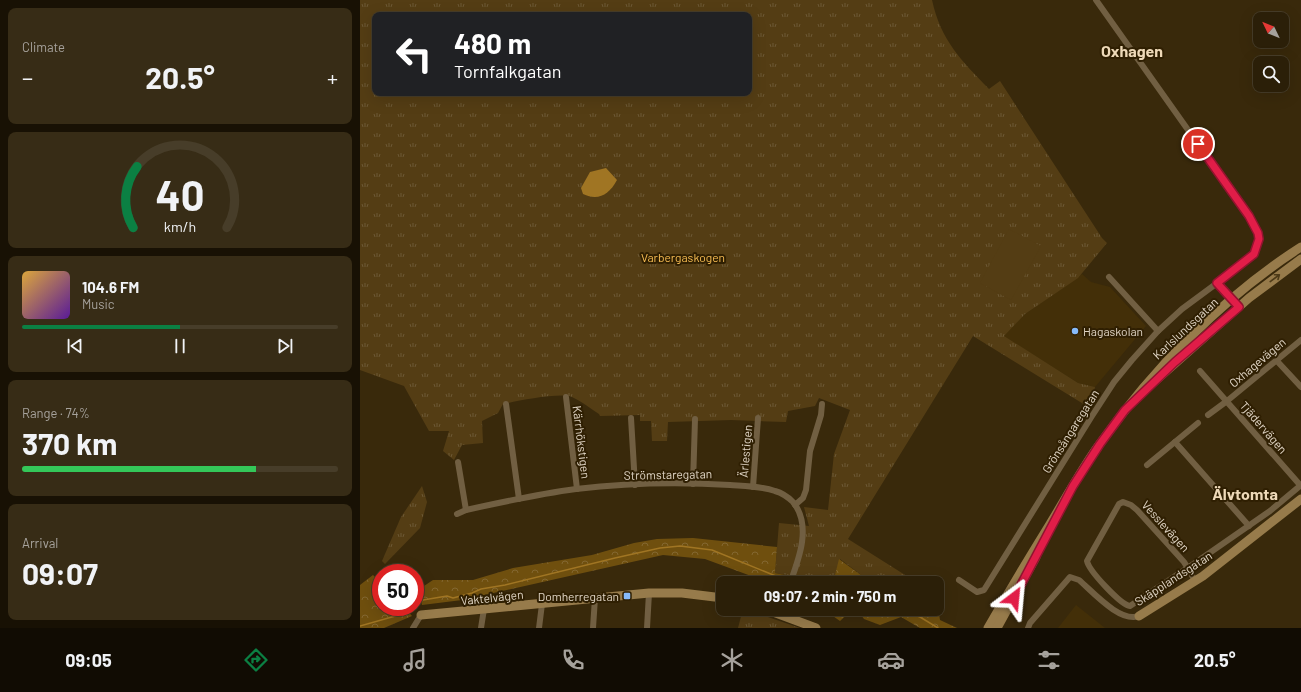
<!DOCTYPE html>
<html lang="en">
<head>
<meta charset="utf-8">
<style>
	:root { --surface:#2b1f08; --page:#372c16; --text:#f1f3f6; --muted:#a6a29c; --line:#473d29; --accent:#0b8043 }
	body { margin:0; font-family:Barlow,sans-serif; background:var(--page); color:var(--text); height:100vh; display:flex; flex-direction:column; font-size:15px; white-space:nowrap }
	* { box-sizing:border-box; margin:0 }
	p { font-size:13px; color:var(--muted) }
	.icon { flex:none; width:22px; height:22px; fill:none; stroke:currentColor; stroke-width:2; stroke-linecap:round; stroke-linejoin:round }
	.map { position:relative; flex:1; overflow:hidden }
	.drawer { display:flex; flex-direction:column; gap:8px; padding:8px; background:#181104; width:360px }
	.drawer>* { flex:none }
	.banner { position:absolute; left:12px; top:12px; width:380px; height:84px; border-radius:8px; box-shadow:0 4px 16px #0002,0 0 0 1px var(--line); background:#202124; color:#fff; overflow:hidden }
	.needle { width:26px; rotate:313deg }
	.controls { position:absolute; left:893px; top:12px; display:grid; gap:8px }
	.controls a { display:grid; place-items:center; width:36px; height:36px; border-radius:8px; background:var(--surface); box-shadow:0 4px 16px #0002,0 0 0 1px var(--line); font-size:20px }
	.speed { position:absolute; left:12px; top:564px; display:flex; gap:8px; font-size:20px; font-weight:700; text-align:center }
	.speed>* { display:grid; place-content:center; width:52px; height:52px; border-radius:50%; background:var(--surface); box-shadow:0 4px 16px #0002,0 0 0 1px var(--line); line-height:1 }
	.speed .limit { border:6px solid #d22; background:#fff; color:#111 }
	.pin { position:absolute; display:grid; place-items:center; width:34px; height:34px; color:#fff; margin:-17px; border:2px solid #fff; border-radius:50%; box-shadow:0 1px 4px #0007 }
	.me { position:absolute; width:44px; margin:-22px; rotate:29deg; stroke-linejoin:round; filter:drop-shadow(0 0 3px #0008) }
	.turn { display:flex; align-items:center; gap:14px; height:84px; padding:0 16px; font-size:18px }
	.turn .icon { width:52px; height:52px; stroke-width:2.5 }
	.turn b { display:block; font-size:28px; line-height:34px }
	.big { font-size:30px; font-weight:700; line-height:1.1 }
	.drawer .tile { flex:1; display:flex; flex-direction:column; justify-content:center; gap:6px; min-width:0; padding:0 14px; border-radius:8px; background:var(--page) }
	.drawer .dial { align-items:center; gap:0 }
	.dial svg { height:104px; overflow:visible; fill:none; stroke:var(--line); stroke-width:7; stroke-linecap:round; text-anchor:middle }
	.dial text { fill:var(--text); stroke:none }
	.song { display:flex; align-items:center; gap:12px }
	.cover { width:48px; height:48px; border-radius:6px; background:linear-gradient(135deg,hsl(40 70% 55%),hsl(270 70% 35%)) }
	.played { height:4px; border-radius:2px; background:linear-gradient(90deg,var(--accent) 50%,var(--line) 50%) }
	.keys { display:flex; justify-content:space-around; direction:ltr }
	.heat { display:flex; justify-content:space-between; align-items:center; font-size:22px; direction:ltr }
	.charge { height:6px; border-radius:3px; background:linear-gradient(90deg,#34c759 74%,var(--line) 0) }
	.trip { position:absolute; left:356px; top:576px; width:228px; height:40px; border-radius:8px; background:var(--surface); box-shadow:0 4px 16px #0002,0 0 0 1px var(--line); font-weight:700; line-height:40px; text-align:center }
	.tabs { display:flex; height:64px; justify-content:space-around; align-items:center; background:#110c03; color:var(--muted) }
	.tabs .icon { width:28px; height:28px }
	.tabs .current { color:var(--accent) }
	.tabs b { font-size:18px; color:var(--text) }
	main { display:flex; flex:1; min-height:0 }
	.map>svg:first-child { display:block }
	.built { fill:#432f08 }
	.grass { fill:url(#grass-tufts); fill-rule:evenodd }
	.forest { fill:url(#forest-crowns) }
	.pitch { fill:#543d14 }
	.water { fill:#a07523 }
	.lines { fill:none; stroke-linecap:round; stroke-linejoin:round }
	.stream { stroke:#a07523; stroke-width:1.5 }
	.street { stroke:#715f42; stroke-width:6 }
	.secondary { stroke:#977b4b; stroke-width:9 }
	.oneway { stroke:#4e3b18 }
	.route-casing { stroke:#92132f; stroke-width:10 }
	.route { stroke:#e11d48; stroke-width:7 }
	.poi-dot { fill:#87bbfb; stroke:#2f1f02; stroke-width:1.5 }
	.labels { text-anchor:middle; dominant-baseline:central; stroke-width:4; stroke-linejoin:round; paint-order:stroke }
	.park-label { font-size:12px; fill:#f9be54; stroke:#2f1f02 }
	.street-label { font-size:12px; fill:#e0d5c5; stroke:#2f1f02 }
	.poi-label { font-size:12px; fill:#e0d5c5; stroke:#2f1f02; text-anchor:start }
	.district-label { font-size:16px; font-weight:bold; fill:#eed9b8; stroke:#2f1f02 }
</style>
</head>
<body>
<main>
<section class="drawer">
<div class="tile"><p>Climate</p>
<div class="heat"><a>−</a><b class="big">20.5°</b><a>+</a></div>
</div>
<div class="tile dial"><svg viewBox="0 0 100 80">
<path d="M14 69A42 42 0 1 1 86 69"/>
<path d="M14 69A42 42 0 0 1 17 22" stroke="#0b8043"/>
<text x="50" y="56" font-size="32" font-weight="700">40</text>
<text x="50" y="72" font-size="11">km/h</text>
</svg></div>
<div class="tile">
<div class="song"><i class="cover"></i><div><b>104.6 FM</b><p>Music</p></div></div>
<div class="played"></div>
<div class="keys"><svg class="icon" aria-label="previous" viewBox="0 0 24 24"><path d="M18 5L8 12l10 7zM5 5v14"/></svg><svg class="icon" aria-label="pause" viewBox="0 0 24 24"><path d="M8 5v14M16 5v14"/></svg><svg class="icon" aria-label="next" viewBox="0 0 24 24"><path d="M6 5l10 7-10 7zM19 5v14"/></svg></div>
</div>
<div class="tile"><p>Range · 74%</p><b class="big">370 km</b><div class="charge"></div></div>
<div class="tile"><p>Arrival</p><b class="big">09:07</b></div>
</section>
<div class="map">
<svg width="941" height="628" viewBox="0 0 941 628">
	<defs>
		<pattern id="grass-tufts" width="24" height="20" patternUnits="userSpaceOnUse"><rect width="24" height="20" fill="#543d14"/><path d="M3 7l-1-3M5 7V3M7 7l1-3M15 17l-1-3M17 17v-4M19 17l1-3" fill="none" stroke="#6c5835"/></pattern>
		<pattern id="forest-crowns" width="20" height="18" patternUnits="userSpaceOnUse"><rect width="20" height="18" fill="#6f4f0e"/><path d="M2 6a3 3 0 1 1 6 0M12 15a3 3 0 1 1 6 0" fill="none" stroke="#836730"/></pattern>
	</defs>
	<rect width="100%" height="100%" fill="#39290b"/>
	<g class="built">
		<polygon points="722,274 731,282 750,287 786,326 735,387 718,383 643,336 665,314"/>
		<polygon points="716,605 745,628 698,628"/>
	</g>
	<g class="grass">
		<path d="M0 0H572C581 41 601 60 629 89L640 81 742 238 747 243 718 278 665 314 644 336 718 383 735 387 730 408 613 336 488 539 553 580 550 583H512L480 559 473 583 415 573 419 523 449 526 444 507 468 510 474 454 490 410 459 398 455 406 428 411 426 422 371 420 308 422 307 441H292L291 421H280V415L240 416 239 414C230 408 221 401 212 397 201 392 156 401 143 404L138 413 122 421 123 443 102 445 94 460 83 451 89 431H69L44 386 0 370ZM15 15H389V93H15Z"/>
		<polygon points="62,486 67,502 60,528 25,564 22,561 41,517"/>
		<polygon points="383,609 384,609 440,628 378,628"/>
	</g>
	<g class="forest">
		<polygon points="333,538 417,547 415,573 465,583 410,583 345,559 303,555 102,600 62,605 58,590 73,580 113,580 153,568 232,555 274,543 297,539"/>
		<polygon points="479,559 512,583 473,583"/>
		<polygon points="13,575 21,583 21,607 44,607 52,616 24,628 0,628 0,585"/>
		<polygon points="577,602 580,620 597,628 560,628 541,617 520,625 504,619 497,609 577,609"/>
		<polygon points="470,609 493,609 480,621 470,614"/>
	</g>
	<polygon class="pitch" points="649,229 681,246 651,300 620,283"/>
	<path class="water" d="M246 168 257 180C249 195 238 201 223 194L221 188 230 172Z"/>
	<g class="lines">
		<g class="stream">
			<polyline points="432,582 436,583"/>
			<polyline points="58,603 63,600 87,596 93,598 112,593 121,589 145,585 255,558 300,548 320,546 352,550 428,581"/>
			<polyline points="538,609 560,617 578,628"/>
			<polyline points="0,626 46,613"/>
		</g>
		<g class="street">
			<polyline points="749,277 798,331"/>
			<polyline points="857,283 873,301"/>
			<polyline points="917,361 941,387"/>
			<polyline points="840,371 940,485"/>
			<polyline points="206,397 217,489"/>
			<polyline points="146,404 159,499"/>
			<polyline points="848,415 867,401 941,340"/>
			<polyline points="271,418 275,485"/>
			<polyline points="815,442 889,526"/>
			<polyline points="98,462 106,510"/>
			<polyline points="787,465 838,423"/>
			<polyline points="333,484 335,419"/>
			<polyline points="393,487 398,418"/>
			<polyline points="435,505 443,498 446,490 450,451 461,415 462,404"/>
			<path d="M97 514 106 510C142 502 179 494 216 489 267 483 319 482 370 485 385 486 401 486 415 491 422 493 428 497 433 502 452 525 439 559 430 583"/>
			<path d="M599 580 617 592 624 590 732 416 754 382 772 360 798 331 822 309 891 258C904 244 897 231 889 216L736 0"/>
			<path d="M835 581C832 575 828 568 824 562L777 510 771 505 763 502 759 504 727 561C729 571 761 605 770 606L835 563 910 511 941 485"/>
			<polyline points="53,628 61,615"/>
			<polyline points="121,628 124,609"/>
			<polyline points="179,628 182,604"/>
			<polyline points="233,628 235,598"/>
			<polyline points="287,628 289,593"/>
			<path d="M668 628 670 623 710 577 719 580C733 592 760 623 779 616"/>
		</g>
		<g class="secondary">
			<polyline points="793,383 889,298 941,259"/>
			<polyline points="405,609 456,628"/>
			<polyline points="61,615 289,593 322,593 363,598"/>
			<polyline points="779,616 843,576 941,499"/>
			<path d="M628 628C648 593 669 558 690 524 706 498 721 470 739 445 793 369 863 297 941 247"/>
			<polyline points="637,628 676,557"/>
		</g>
	</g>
	<defs><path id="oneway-shaft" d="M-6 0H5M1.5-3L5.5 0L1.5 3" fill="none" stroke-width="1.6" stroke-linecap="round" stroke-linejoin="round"/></defs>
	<use class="oneway" href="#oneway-shaft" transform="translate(915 278) rotate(-37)"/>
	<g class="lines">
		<g class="route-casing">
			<polyline id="route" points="654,598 713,486 740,444 765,410 815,362 879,307 857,283 894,254 899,239 898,233 889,216 838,144"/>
		</g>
		<use href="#route" class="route"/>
	</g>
	<g class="poi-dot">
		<circle cx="715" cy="331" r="4"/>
		<rect x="263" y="592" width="8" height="8" rx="2"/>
	</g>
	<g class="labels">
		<g class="park-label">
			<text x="323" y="257">Varbergaskogen</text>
		</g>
		<g class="street-label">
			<text transform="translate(825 328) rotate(-43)">Karlslundsgatan</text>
			<text transform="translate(897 362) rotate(-40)">Oxhagevägen</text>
			<text transform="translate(904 427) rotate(49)">Tjädervägen</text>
			<text transform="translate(710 431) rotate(-58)">Grönsångaregatan</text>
			<text transform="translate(222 442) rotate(83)">Kärrhökstigen</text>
			<text transform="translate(385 451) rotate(-85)">Ärlestigen</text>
			<text transform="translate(308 474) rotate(-1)">Strömstaregatan</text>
			<text transform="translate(806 526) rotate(48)">Vesslevägen</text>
			<text transform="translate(813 578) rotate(-33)">Skäpplandsgatan</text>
			<text transform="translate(132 597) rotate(-6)">Vaktelvägen</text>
		</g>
		<g class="poi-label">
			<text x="723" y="331">Hagaskolan</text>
			<text x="259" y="596" text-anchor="end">Domherregatan</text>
		</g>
		<g class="district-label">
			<text x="772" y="50">Oxhagen</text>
			<text x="885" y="493">Älvtomta</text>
		</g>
	</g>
</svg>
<div class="controls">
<a><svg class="needle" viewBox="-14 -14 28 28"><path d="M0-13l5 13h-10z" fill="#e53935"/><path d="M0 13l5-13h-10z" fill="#a6a29c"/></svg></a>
<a><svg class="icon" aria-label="search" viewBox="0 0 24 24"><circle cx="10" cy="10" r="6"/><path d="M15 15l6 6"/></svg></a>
</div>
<div class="speed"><div class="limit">50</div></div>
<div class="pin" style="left:838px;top:144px;background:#d93025"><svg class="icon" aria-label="arrive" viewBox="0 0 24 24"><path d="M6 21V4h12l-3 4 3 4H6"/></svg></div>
<svg class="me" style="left:654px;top:598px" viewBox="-20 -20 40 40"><path d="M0-17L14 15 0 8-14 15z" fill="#e11d48" stroke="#fff" stroke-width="4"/></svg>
<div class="trip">09:07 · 2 min · 750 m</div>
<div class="banner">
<div class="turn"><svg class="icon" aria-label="left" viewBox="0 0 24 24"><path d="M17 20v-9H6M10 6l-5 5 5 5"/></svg><div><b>480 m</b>Tornfalkgatan</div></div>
</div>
</div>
</main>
<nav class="tabs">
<b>09:05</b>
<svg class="icon current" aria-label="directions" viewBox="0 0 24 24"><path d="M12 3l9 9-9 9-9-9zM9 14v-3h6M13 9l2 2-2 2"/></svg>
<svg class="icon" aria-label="music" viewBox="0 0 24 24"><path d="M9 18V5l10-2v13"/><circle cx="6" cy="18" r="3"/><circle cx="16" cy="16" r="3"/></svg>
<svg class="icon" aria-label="phone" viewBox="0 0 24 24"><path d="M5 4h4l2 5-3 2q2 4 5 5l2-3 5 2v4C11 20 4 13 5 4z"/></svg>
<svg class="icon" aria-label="climate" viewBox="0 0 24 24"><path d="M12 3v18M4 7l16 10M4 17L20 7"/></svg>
<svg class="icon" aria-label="car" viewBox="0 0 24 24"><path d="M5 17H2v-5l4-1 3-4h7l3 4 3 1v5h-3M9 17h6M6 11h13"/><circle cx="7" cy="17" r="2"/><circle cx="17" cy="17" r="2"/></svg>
<svg class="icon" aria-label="filters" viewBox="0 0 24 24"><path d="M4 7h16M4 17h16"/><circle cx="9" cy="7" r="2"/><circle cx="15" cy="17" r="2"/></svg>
<b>20.5°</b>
</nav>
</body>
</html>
